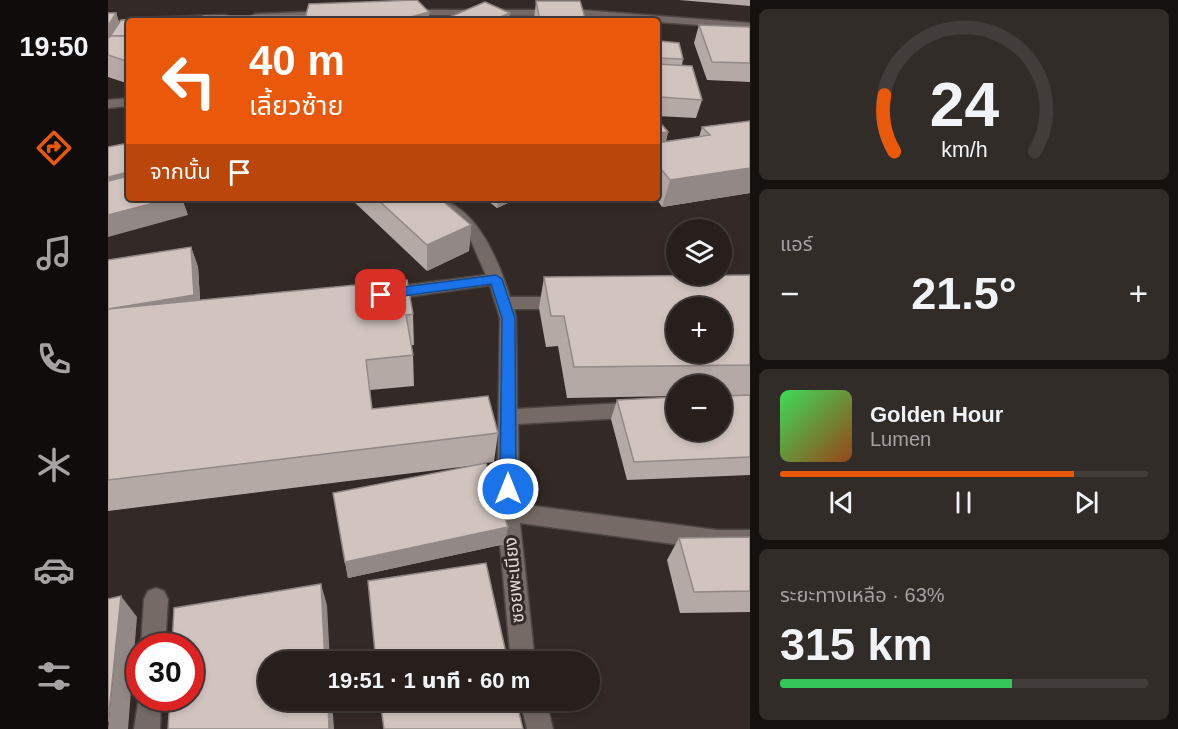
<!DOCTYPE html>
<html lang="th">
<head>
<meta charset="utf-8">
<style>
	:root { --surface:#261f1c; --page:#322c29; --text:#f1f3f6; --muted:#a4a2a3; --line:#423d3b; --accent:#ea580c }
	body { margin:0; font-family:Arial,"Noto Sans Thai",sans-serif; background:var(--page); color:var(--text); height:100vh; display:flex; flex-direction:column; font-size:22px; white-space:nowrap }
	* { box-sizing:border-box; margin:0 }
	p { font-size:20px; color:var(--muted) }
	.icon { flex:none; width:33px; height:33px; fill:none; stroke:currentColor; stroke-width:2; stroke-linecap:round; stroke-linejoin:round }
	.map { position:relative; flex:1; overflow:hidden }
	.drawer { display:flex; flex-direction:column; gap:9px; padding:9px; background:#15110f; width:428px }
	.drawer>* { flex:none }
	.guide { position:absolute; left:18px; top:18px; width:534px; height:183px; border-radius:6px; box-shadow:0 3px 9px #0003,0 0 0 2px var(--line); background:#ea580c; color:#fff; overflow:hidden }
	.fabs { position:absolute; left:558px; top:219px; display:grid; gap:12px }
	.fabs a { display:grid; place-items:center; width:66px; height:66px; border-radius:50%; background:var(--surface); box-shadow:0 3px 9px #0003,0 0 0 2px var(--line); font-size:30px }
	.speed { position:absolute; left:18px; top:633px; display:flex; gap:12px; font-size:30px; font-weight:700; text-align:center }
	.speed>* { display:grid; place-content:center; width:78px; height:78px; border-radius:50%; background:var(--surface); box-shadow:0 3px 9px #0003,0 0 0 2px var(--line); line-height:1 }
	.speed .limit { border:9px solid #d22; background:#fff; color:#111 }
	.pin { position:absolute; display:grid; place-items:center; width:51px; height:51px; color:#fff; margin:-26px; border-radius:12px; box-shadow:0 3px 9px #0006 }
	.me { position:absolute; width:66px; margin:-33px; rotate:0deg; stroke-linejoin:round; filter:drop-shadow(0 0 4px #0008) }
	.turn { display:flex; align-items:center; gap:21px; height:126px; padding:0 24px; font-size:27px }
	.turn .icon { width:78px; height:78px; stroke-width:2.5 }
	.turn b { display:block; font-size:42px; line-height:51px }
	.then { display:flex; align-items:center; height:57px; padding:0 24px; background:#0003; gap:12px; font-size:22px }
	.big { font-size:45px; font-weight:800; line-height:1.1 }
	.drawer .tile { flex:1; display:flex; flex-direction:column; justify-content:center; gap:9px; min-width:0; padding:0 21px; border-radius:9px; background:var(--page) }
	.drawer .dial { align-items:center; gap:0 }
	.dial svg { height:156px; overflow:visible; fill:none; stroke:var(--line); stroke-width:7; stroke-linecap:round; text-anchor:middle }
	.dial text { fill:var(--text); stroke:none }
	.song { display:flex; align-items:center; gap:18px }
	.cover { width:72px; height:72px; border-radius:9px; background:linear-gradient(135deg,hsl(130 70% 55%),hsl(20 70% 35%)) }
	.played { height:6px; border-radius:3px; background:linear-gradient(90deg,var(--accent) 80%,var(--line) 80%) }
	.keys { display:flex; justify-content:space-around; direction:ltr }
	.heat { display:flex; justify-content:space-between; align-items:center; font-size:33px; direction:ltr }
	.charge { height:9px; border-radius:4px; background:linear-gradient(90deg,#34c759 63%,var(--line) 0) }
	.trip { position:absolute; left:150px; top:651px; width:342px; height:60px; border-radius:30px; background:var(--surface); box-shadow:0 3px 9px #0003,0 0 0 2px var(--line); font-weight:800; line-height:60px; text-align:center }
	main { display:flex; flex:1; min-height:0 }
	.tab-bar { display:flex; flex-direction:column; width:108px; justify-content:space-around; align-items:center; background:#0f0c0b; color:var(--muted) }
	.tab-bar .icon { width:42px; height:42px }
	.tab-bar .on { color:var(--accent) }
	.tab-bar b { font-size:27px; color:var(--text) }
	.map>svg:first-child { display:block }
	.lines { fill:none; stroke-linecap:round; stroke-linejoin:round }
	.lane-casing { stroke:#4d4643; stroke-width:3 }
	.street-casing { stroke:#4d4643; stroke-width:3 }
	.secondary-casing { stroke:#4d4643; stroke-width:3 }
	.lane { fill:#756a65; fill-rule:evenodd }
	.street { fill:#756a65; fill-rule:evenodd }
	.secondary { fill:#756a65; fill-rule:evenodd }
	.wall { fill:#b4a9a4 }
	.shaded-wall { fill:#928986 }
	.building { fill:#d1c4bf; stroke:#928986; stroke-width:1.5; fill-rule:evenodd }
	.route { fill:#1a73e8; stroke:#114b97; stroke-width:1.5 }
	.labels { text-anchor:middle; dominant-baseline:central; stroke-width:6; stroke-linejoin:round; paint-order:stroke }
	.street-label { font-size:18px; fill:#e0d9d7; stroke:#332926 }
</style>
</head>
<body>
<main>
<nav class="tab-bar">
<b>19:50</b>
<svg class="icon on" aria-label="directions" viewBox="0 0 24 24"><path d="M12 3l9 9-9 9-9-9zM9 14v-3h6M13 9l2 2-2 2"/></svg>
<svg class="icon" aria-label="music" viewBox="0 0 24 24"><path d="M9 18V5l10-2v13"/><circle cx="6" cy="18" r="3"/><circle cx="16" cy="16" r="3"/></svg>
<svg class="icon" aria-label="phone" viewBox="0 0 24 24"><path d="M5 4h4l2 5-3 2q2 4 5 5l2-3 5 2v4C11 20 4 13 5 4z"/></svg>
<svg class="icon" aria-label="climate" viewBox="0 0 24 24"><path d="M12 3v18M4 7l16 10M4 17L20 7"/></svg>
<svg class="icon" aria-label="car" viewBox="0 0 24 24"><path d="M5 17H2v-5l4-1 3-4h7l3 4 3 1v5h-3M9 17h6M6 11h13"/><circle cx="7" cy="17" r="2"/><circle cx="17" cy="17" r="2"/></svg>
<svg class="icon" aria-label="filters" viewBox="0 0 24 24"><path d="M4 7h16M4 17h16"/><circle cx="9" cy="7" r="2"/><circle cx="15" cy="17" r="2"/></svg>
</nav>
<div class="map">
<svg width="643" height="729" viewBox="0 0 643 729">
	<rect width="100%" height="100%" fill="#332926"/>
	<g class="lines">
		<g class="lane-casing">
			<polygon id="lane" points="21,98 21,106 0,108 0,100"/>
		</g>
		<g class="street-casing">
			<g id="street">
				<path d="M320 198C366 198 390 259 402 297H454L462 303 454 309H406L408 318 409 409 568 400V415L410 424 411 504 609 530H643V550H609L412 523 427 662H403L389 512 392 318 382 285 278 300 270 294 278 288 378 275 359 232Z"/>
				<polygon points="48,588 56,591 60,599 57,646 33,646 36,599 40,591"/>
				<polygon points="32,690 32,698 53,698 52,729 26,729"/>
				<polygon points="412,700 438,700 445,729 419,729"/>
			</g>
		</g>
		<g class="secondary-casing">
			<g id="secondary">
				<polygon points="293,10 473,10 643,23 643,29 473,16 297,15 292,12"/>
				<polygon points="221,11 225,12 225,16 147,20 142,17 147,14"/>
				<polygon points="116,15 120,16 120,20 25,21 30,18"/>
			</g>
		</g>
		<use href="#lane" class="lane"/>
		<use href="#street" class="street"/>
		<use href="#secondary" class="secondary"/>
	</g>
	<g class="wall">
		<polygon points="571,0 642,0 642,6"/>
		<polygon points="428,1 478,21 426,21"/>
		<polygon points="0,13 8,13 11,22 21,21 21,84 0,77"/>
		<polygon points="591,25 642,27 642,82 599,80 586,43"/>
		<polygon points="549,28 552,41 575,59 574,65 594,100 588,118 549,116"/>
		<polygon points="549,119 560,132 558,141 591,137 594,127 642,121 642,193 554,207 548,198 549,198"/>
		<polygon points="242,198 331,198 363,225 361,251 319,271"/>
		<polygon points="376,198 411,198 389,208"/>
		<polygon points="83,247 90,267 92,300 305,314 306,345 303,345 305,355 306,386 262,390 264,409 390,433 386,462 378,463 397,544 240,578 237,562 369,465 0,511 0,260"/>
		<polygon points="642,275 642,475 519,480 503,419 509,400 614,396 614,386 568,386 568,396 459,398 450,346 438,347 431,308 436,277"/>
		<polygon points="642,537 642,612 572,613 559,560 571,538"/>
	</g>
	<g class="shaded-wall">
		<polygon points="321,12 321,21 288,21"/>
		<polygon points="8,13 16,36 0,42 0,26"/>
		<polygon points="402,13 401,21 383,21"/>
		<polygon points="560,132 555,151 549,152 549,133"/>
		<polygon points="642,168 642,193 554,207 562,180"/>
		<polygon points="21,172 21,193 0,198 0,177"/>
		<polygon points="65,198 74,198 80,215 0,237 0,215"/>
		<polygon points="390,198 411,198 389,208"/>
		<polygon points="363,225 361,251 319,271 319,245"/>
		<polygon points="83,247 90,267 93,315 0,309"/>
		<polygon points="400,527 397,544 240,578 237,562"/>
		<polygon points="213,584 219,605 222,662 217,662"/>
		<polygon points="13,596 29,617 20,729 0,729"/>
		<polygon points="220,700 224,700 226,729 221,729"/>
	</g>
	<g class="building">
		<polygon points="309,0 321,12 288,21 196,21 201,4"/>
		<polygon points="428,1 472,1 478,21 432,21"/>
		<polygon points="377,2 402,13 383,21 332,21"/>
		<polygon points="0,13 8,13 0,26"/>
		<polygon points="95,16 198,16 196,21 93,21"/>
		<polygon points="80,18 80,19 76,19 75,21 21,21 21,36 3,36 1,38 13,20"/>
		<polygon points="76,19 89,19 88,21 75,21"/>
		<polygon points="591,25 642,27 642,63 604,62"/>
		<polygon points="549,28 552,41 571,43 575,59 549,58"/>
		<polygon points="3,36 21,36 21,62 0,55 0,38"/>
		<polygon points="549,64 584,66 594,100 552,97 549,83"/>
		<polygon points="549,119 560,132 549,133"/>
		<polygon points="642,121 642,168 562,180 549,164 549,143 602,135 594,127"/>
		<polygon points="21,143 21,172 0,177 0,147"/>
		<polygon points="21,176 21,198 65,198 0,215 0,181"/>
		<polygon points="268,198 331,198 363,225 319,245"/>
		<polygon points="83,247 86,295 0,309 0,260"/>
		<path d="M642 275V365L466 367 456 316H443L436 277ZM568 308H614V352H568Z"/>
		<polygon points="299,280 305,314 298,315 305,355 258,360 264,409 380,396 390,433 0,480 0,309"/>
		<polygon points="642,395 642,457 526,462 509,400 568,397 568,430 614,430 614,396"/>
		<polygon points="378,463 400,527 237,562 225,493"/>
		<polygon points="642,537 642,591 586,592 571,538"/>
		<polygon points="378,563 400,662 268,662 260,581"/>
		<polygon points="213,584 217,662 160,662 160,700 220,700 221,729 60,729 62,698 82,698 82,646 64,646 66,608"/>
		<polygon points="13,596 0,722 0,599"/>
		<polygon points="272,700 408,700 415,729 276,729"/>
	</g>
	<polygon class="route" points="388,275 394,279 407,318 408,489 405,493 394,493 392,489 394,318 383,284 273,299 267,295 273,290"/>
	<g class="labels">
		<g class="street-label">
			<text transform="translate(406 580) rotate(-95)">ซอยพะเนียง</text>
		</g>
	</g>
</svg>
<div class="fabs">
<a><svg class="icon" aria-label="layers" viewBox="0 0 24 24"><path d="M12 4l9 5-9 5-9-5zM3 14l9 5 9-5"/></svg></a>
<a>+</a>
<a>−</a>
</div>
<div class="speed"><div class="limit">30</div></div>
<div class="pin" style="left:273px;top:295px;background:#d93025"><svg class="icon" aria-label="arrive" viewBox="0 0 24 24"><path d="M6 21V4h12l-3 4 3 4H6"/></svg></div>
<svg class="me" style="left:400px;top:489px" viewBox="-20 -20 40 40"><circle r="17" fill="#1a73e8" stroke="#fff" stroke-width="3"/><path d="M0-11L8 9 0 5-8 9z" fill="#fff"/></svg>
<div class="trip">19:51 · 1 นาที · 60 m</div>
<div class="guide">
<div class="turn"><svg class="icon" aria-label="left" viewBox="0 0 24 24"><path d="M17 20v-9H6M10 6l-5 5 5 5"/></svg><div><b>40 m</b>เลี้ยวซ้าย</div></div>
<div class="then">จากนั้น<svg class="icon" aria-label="arrive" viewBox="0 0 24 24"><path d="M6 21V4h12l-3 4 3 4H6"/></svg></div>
</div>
</div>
<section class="drawer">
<div class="tile dial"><svg viewBox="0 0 100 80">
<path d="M14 69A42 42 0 1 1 86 69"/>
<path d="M14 69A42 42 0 0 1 9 40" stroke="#ea580c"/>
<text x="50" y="56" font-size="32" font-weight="700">24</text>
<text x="50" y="72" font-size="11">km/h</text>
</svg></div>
<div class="tile"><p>แอร์</p>
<div class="heat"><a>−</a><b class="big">21.5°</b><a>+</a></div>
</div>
<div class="tile">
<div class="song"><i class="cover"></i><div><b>Golden Hour</b><p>Lumen</p></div></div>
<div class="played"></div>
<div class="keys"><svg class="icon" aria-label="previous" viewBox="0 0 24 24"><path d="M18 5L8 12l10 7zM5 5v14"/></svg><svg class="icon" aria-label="pause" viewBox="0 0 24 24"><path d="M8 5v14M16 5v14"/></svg><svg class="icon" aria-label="next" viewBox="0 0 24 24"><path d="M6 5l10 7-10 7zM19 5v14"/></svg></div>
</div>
<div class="tile"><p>ระยะทางเหลือ · 63%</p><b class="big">315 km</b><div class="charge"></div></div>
</section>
</main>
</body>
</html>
